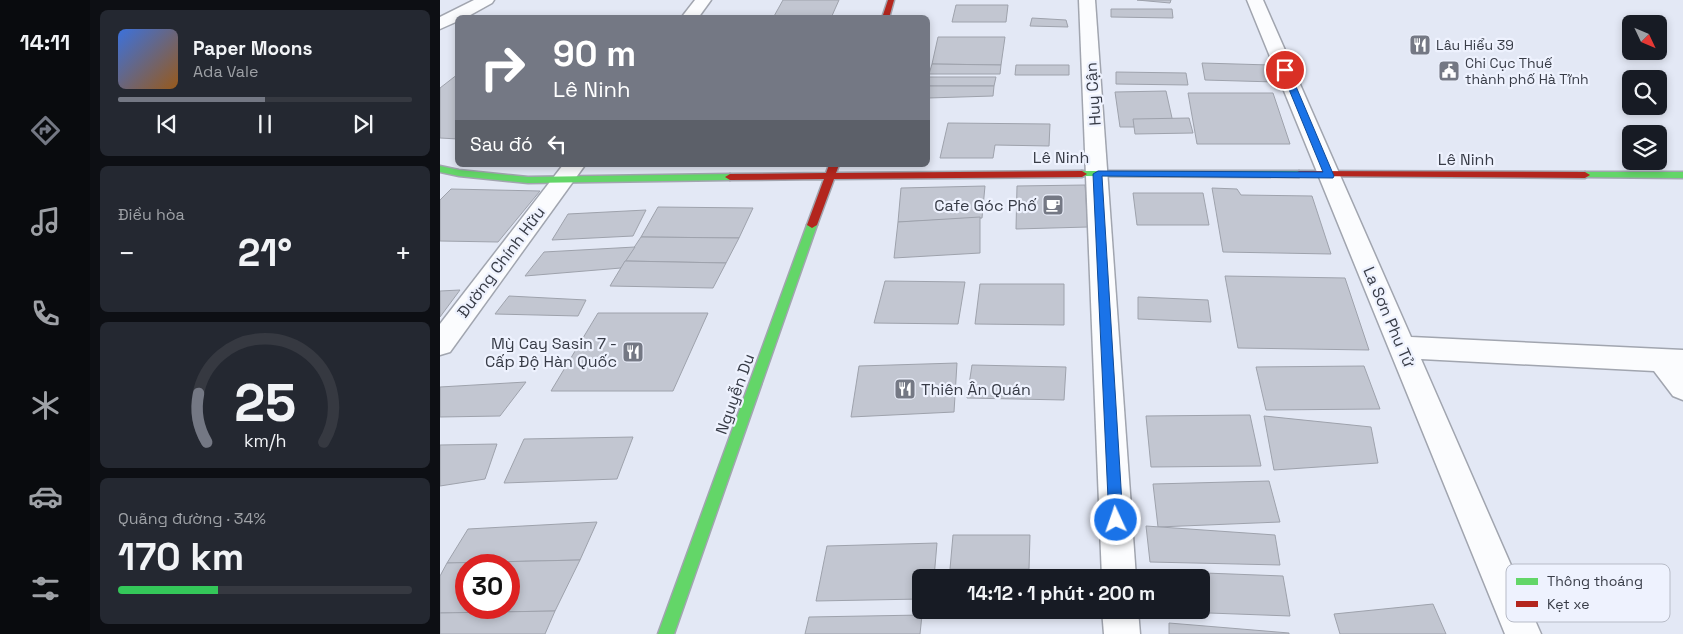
<!DOCTYPE html>
<html lang="vi">
<head>
<meta charset="utf-8">
<style>
	:root { --surface:#171b24; --page:#242831; --text:#f1f3f6; --muted:#9ea1a6; --line:#363941; --accent:#747884 }
	body { margin:0; font-family:"Space Grotesk",sans-serif; background:var(--page); color:var(--text); height:100vh; display:flex; flex-direction:column; font-size:19px; white-space:nowrap }
	* { box-sizing:border-box; margin:0 }
	p { font-size:16px; color:var(--muted) }
	.icon { flex:none; width:28px; height:28px; fill:none; stroke:currentColor; stroke-width:2; stroke-linecap:round; stroke-linejoin:round }
	.map { position:relative; flex:1; overflow:hidden }
	.panel { display:flex; flex-direction:column; gap:10px; padding:10px; background:#0d0f14; width:350px }
	.panel>* { flex:none }
	.guide { position:absolute; left:15px; top:15px; width:475px; height:152px; border-radius:8px; box-shadow:0 2px 8px #0003; background:#747884; color:#fff; overflow:hidden }
	.needle { width:32px; rotate:134deg }
	.tools { position:absolute; left:1182px; top:15px; display:grid; gap:10px }
	.tools a { display:grid; place-items:center; width:45px; height:45px; border-radius:8px; background:var(--surface); box-shadow:0 2px 8px #0003; font-size:25px }
	.speed { position:absolute; left:15px; top:554px; display:flex; gap:10px; font-size:25px; font-weight:700; text-align:center }
	.speed>* { display:grid; place-content:center; width:65px; height:65px; border-radius:50%; background:var(--surface); box-shadow:0 2px 8px #0003; line-height:1 }
	.speed .limit { border:8px solid #d22; background:#fff; color:#111 }
	.pin { position:absolute; display:grid; place-items:center; width:42px; height:42px; color:#fff; margin:-21px; border:2px solid #fff; border-radius:50%; box-shadow:0 1px 5px #0007 }
	.me { position:absolute; width:55px; margin:-28px; rotate:357deg; stroke-linejoin:round; filter:drop-shadow(0 0 4px #0008) }
	.turn { display:flex; align-items:center; gap:18px; height:105px; padding:0 15px; font-size:22px }
	.turn .icon { width:65px; height:65px; stroke-width:2.5 }
	.turn b { display:block; font-size:35px; line-height:42px }
	.then { display:flex; align-items:center; height:48px; padding:0 15px; background:#0003; gap:10px; font-size:19px }
	.big { font-size:38px; font-weight:700; line-height:1.1 }
	.panel .card { flex:1; display:flex; flex-direction:column; justify-content:center; gap:8px; min-width:0; padding:0 18px; border-radius:8px; background:var(--page) }
	.panel .dial { align-items:center; gap:0 }
	.dial svg { height:130px; overflow:visible; fill:none; stroke:var(--line); stroke-width:7; stroke-linecap:round; text-anchor:middle }
	.dial text { fill:var(--text); stroke:none }
	.song { display:flex; align-items:center; gap:15px }
	.cover { width:60px; height:60px; border-radius:8px; background:linear-gradient(135deg,hsl(220 70% 55%),hsl(30 70% 35%)) }
	.played { height:5px; border-radius:2px; background:linear-gradient(90deg,var(--accent) 50%,var(--line) 50%) }
	.keys { display:flex; justify-content:space-around; direction:ltr }
	.heat { display:flex; justify-content:space-between; align-items:center; font-size:28px; direction:ltr }
	.charge { height:8px; border-radius:4px; background:linear-gradient(90deg,#34c759 34%,var(--line) 0) }
	.trip { position:absolute; left:472px; top:569px; width:298px; height:50px; border-radius:8px; background:var(--surface); box-shadow:0 2px 8px #0003; font-weight:700; line-height:50px; text-align:center }
	main { display:flex; flex:1; min-height:0 }
	.tabs { display:flex; flex-direction:column; width:90px; justify-content:space-around; align-items:center; background:#090b0e; color:var(--muted) }
	.tabs .icon { width:35px; height:35px }
	.tabs .active { color:var(--accent) }
	.tabs b { font-size:22px; color:var(--text) }
	.map>svg:first-child { display:block }
	.building { fill:#c2c6d1; stroke:#9ea2ac; fill-rule:evenodd }
	.lines { fill:none; stroke-linecap:round; stroke-linejoin:round }
	.street-casing { stroke:#a1a5af; stroke-width:3 }
	.fast-casing { stroke:#a1a5af; stroke-width:3 }
	.jam-casing { stroke:#a1a5af; stroke-width:3 }
	.street { fill:#fbfcfe; fill-rule:evenodd }
	.fast { fill:#63d668; fill-rule:evenodd }
	.jam { fill:#b3261e; fill-rule:evenodd }
	.route { fill:#1a73e8; stroke:#114b97 }
	.labels { text-anchor:middle; dominant-baseline:central; stroke-width:4.5; stroke-linejoin:round; paint-order:stroke }
	.far-poi-label { font-size:14px; fill:#383c47; stroke:#eef2fe; text-anchor:start }
	.street-label { font-size:16px; fill:#383c47; stroke:#eef2fe }
	.poi-label { font-size:16px; fill:#383c47; stroke:#eef2fe; text-anchor:end }
	.key { fill:#eef2fe; stroke:#b7bbc7; stroke-width:1 }
	.key-label { font-size:14px; fill:#383c47 }
</style>
</head>
<body>
<main>
<nav class="tabs">
<b>14:11</b>
<svg class="icon active" aria-label="directions" viewBox="0 0 24 24"><path d="M12 3l9 9-9 9-9-9zM9 14v-3h6M13 9l2 2-2 2"/></svg>
<svg class="icon" aria-label="music" viewBox="0 0 24 24"><path d="M9 18V5l10-2v13"/><circle cx="6" cy="18" r="3"/><circle cx="16" cy="16" r="3"/></svg>
<svg class="icon" aria-label="phone" viewBox="0 0 24 24"><path d="M5 4h4l2 5-3 2q2 4 5 5l2-3 5 2v4C11 20 4 13 5 4z"/></svg>
<svg class="icon" aria-label="climate" viewBox="0 0 24 24"><path d="M12 3v18M4 7l16 10M4 17L20 7"/></svg>
<svg class="icon" aria-label="car" viewBox="0 0 24 24"><path d="M5 17H2v-5l4-1 3-4h7l3 4 3 1v5h-3M9 17h6M6 11h13"/><circle cx="7" cy="17" r="2"/><circle cx="17" cy="17" r="2"/></svg>
<svg class="icon" aria-label="filters" viewBox="0 0 24 24"><path d="M4 7h16M4 17h16"/><circle cx="9" cy="7" r="2"/><circle cx="15" cy="17" r="2"/></svg>
</nav>
<section class="panel">
<div class="card">
<div class="song"><i class="cover"></i><div><b>Paper Moons</b><p>Ada Vale</p></div></div>
<div class="played"></div>
<div class="keys"><svg class="icon" aria-label="previous" viewBox="0 0 24 24"><path d="M18 5L8 12l10 7zM5 5v14"/></svg><svg class="icon" aria-label="pause" viewBox="0 0 24 24"><path d="M8 5v14M16 5v14"/></svg><svg class="icon" aria-label="next" viewBox="0 0 24 24"><path d="M6 5l10 7-10 7zM19 5v14"/></svg></div>
</div>
<div class="card"><p>Điều hòa</p>
<div class="heat"><a>−</a><b class="big">21°</b><a>+</a></div>
</div>
<div class="card dial"><svg viewBox="0 0 100 80">
<path d="M14 69A42 42 0 1 1 86 69"/>
<path d="M14 69A42 42 0 0 1 9 39" stroke="#747884"/>
<text x="50" y="56" font-size="32" font-weight="700">25</text>
<text x="50" y="72" font-size="11">km/h</text>
</svg></div>
<div class="card"><p>Quãng đường · 34%</p><b class="big">170 km</b><div class="charge"></div></div>
</section>
<div class="map">
<svg width="1243" height="634" viewBox="0 0 1243 634">
	<rect width="100%" height="100%" fill="#e3e8f5"/>
	<g class="building">
		<polygon points="343,0 399,0 391,18 333,18"/>
		<polygon points="697,0 731,0 730,3"/>
		<polygon points="516,5 568,5 566,22 512,22"/>
		<polygon points="671,9 732,9 733,18 671,17"/>
		<polygon points="592,18 626,20 628,27 590,26"/>
		<polygon points="498,37 565,37 561,65 492,64"/>
		<polygon points="762,63 830,65 835,82 765,80"/>
		<polygon points="492,64 561,65 560,74 489,74"/>
		<polygon points="576,65 629,65 629,75 575,75"/>
		<polygon points="676,72 746,73 748,85 676,84"/>
		<polygon points="18,74 18,139 0,138 0,88"/>
		<polygon points="556,77 554,86 488,86 488,77"/>
		<polygon points="488,86 554,86 553,96 488,98"/>
		<polygon points="726,91 734,127 680,127 675,92"/>
		<polygon points="748,93 833,93 850,144 757,144"/>
		<polygon points="749,118 753,133 695,134 693,119"/>
		<polygon points="508,123 610,124 609,146 555,145 553,158 500,158"/>
		<polygon points="645,185 648,227 576,229 577,186"/>
		<polygon points="545,186 542,218 458,222 461,188"/>
		<polygon points="772,188 797,189 801,195 872,196 891,254 783,252"/>
		<polygon points="11,189 100,191 58,242 0,241 0,200"/>
		<polygon points="693,193 763,193 769,225 697,225"/>
		<polygon points="218,207 313,208 299,238 201,237"/>
		<polygon points="206,210 193,236 112,240 128,214"/>
		<polygon points="540,217 540,253 454,258 458,222"/>
		<polygon points="201,237 299,238 286,263 185,261"/>
		<polygon points="195,247 181,268 85,276 104,252"/>
		<polygon points="185,261 286,263 273,288 170,286"/>
		<polygon points="785,276 905,278 929,350 798,348"/>
		<polygon points="445,281 525,282 518,324 434,323"/>
		<polygon points="540,284 624,284 624,325 535,324"/>
		<polygon points="20,290 0,317 0,291"/>
		<polygon points="69,296 146,300 138,316 55,314"/>
		<polygon points="698,297 768,300 771,322 698,319"/>
		<polygon points="158,313 268,313 233,391 111,391"/>
		<polygon points="517,363 514,412 411,417 419,366"/>
		<polygon points="532,365 626,367 624,400 527,398"/>
		<polygon points="924,366 940,409 826,410 816,367"/>
		<polygon points="86,382 60,416 0,417 0,387"/>
		<polygon points="810,415 821,466 711,467 706,416"/>
		<polygon points="824,416 931,427 938,463 834,470"/>
		<polygon points="193,437 177,479 64,483 84,439"/>
		<polygon points="57,444 45,479 0,486 0,445"/>
		<polygon points="829,481 840,522 718,527 713,484"/>
		<polygon points="157,522 140,560 7,563 28,529"/>
		<polygon points="706,526 835,535 840,565 710,562"/>
		<polygon points="513,535 590,535 589,569 510,569"/>
		<polygon points="497,543 494,578 481,578 481,599 376,601 387,546"/>
		<path d="M140 560 115 611 0 613V576L7 563ZM26 565H69V608H26Z"/>
		<polygon points="713,571 843,576 850,616 715,611 761,610 761,578 713,578"/>
		<polygon points="993,604 1006,634 900,634 894,614"/>
		<polygon points="115,611 105,634 0,634 0,613"/>
		<polygon points="482,615 480,634 365,634 369,617"/>
		<polygon points="729,623 849,633 849,634 729,634"/>
	</g>
	<g class="lines">
		<g class="street-casing">
			<g id="street">
				<polygon points="34,0 54,0 52,3 25,18 18,18 18,21 0,29 0,17"/>
				<polygon points="255,0 271,0 258,18 241,18"/>
				<polygon points="639,0 655,0 696,578 662,578"/>
				<polygon points="807,0 823,0 971,337 1243,350 1243,400 1233,396 1214,371 981,359 1101,634 1065,634"/>
				<polygon points="123,165 145,165 10,352 0,355 0,324"/>
				<polygon points="662,610 698,610 700,634 664,634"/>
			</g>
		</g>
		<g class="fast-casing">
			<g id="fast">
				<polygon points="0,166 19,170 88,177 290,174 295,177 290,180 88,183 19,176 0,172"/>
				<polygon points="642,171 859,171 864,174 859,177 639,176 639,172"/>
				<polygon points="1145,172 1243,172 1243,178 1142,177 1140,175"/>
				<polygon points="372,222 377,225 234,634 218,634 367,225"/>
			</g>
		</g>
		<g class="jam-casing">
			<g id="jam">
				<polygon points="448,0 454,0 449,18 442,18"/>
				<polygon points="389,165 399,165 396,173 642,171 647,174 642,177 394,179 377,225 372,228 367,225 384,179 290,180 285,177 290,174 386,173"/>
				<polygon points="859,171 1145,172 1150,175 1145,178 856,176 854,174"/>
			</g>
		</g>
		<use href="#street" class="street"/>
		<use href="#fast" class="fast"/>
		<use href="#jam" class="jam"/>
	</g>
	<polygon class="route" points="842,69 849,70 894,176 893,178 662,176 683,520 681,525 676,527 671,525 669,520 653,174 658,171 883,172 841,70"/>
	<defs>
		<g id="restaurant-square" transform="scale(1.125)"><rect x="-9" y="-9" width="18" height="18" rx="4" fill="#747884" stroke="#eef2fe"/><path d="M-5-6h1v4h1v-4h1v4h1v-4h1v5L-1.5 .5V6h-2V.5L-5-1ZM5-6V6H3V1.5H1.5Q1.5-4 5-6Z" fill="#fff"/></g>
		<g id="civic-square" transform="scale(1.125)"><rect x="-9" y="-9" width="18" height="18" rx="4" fill="#747884" stroke="#eef2fe"/><path d="M-.6-6.5H3V-4.5H.6V-3L4-1V1h2V6H-6V1h2V-1L-.6-3ZM-1.2 2.5V6h2.4V2.5Z" fill="#fff"/></g>
		<g id="cafe-square" transform="scale(1.125)"><rect x="-9" y="-9" width="18" height="18" rx="4" fill="#747884" stroke="#eef2fe"/><path d="M-5.5-4.5H6V0H3Q3 3.5 0 3.5H-2.5Q-5.5 3.5-5.5 0ZM3-3.2v2h1.7v-2ZM-6 4.5H4V6H-6Z" fill="#fff"/></g>
	</defs>
	<g fill-rule="evenodd">
		<use href="#restaurant-square" x="980" y="45"/>
		<use href="#civic-square" x="1009" y="71"/>
		<use href="#cafe-square" x="613" y="205"/>
		<use href="#restaurant-square" x="193" y="352"/>
		<use href="#restaurant-square" x="465" y="389"/>
	</g>
	<g class="labels">
		<g class="far-poi-label">
			<text x="996" y="45">Lâu Hiểu 39</text>
			<text x="1025" y="63">Chi Cục Thuế<tspan x="1025" dy="16">thành phố Hà Tĩnh</tspan></text>
		</g>
		<g class="street-label">
			<text transform="translate(653 94) rotate(-94)">Huy Cận</text>
			<text x="621" y="157">Lê Ninh</text>
			<text x="1026" y="159">Lê Ninh</text>
			<text transform="translate(61 262) rotate(-53)">Đường Chính Hữu</text>
			<text transform="translate(949 317) rotate(67)">La Sơn Phu Tử</text>
			<text transform="translate(295 394) rotate(-70)">Nguyễn Du</text>
		</g>
		<g class="poi-label">
			<text x="597" y="205">Cafe Góc Phố</text>
			<text x="177" y="343">Mỳ Cay Sasin 7 -<tspan x="177" dy="18">Cấp Độ Hàn Quốc</tspan></text>
			<text x="481" y="389" text-anchor="start">Thiên Ân Quán</text>
		</g>
	</g>
	<rect x="1066" y="564" width="164" height="58" rx="8" class="key"/>
	<rect x="1076" y="578" width="22" height="7" fill="#63d668"/>
	<rect x="1076" y="601" width="22" height="6" fill="#b3261e"/>
	<g class="key-label">
		<text x="1107" y="586">Thông thoáng</text>
		<text x="1107" y="609">Kẹt xe</text>
	</g>
</svg>
<div class="tools">
<a><svg class="needle" viewBox="-14 -14 28 28"><path d="M0-13l5 13h-10z" fill="#e53935"/><path d="M0 13l5-13h-10z" fill="#9ea1a6"/></svg></a>
<a><svg class="icon" aria-label="search" viewBox="0 0 24 24"><circle cx="10" cy="10" r="6"/><path d="M15 15l6 6"/></svg></a>
<a><svg class="icon" aria-label="layers" viewBox="0 0 24 24"><path d="M12 4l9 5-9 5-9-5zM3 14l9 5 9-5"/></svg></a>
</div>
<div class="speed"><div class="limit">30</div></div>
<div class="pin" style="left:845px;top:70px;background:#d93025"><svg class="icon" aria-label="arrive" viewBox="0 0 24 24"><path d="M6 21V4h12l-3 4 3 4H6"/></svg></div>
<svg class="me" style="left:676px;top:520px" viewBox="-20 -20 40 40"><circle r="17" fill="#1a73e8" stroke="#fff" stroke-width="3"/><path d="M0-11L8 9 0 5-8 9z" fill="#fff"/></svg>
<div class="trip">14:12 · 1 phút · 200 m</div>
<div class="guide">
<div class="turn"><svg class="icon" aria-label="right" viewBox="0 0 24 24"><path d="M7 20v-9h11M14 6l5 5-5 5"/></svg><div><b>90 m</b>Lê Ninh</div></div>
<div class="then">Sau đó<svg class="icon" aria-label="left" viewBox="0 0 24 24"><path d="M17 20v-9H6M10 6l-5 5 5 5"/></svg></div>
</div>
</div>
</main>
</body>
</html>
